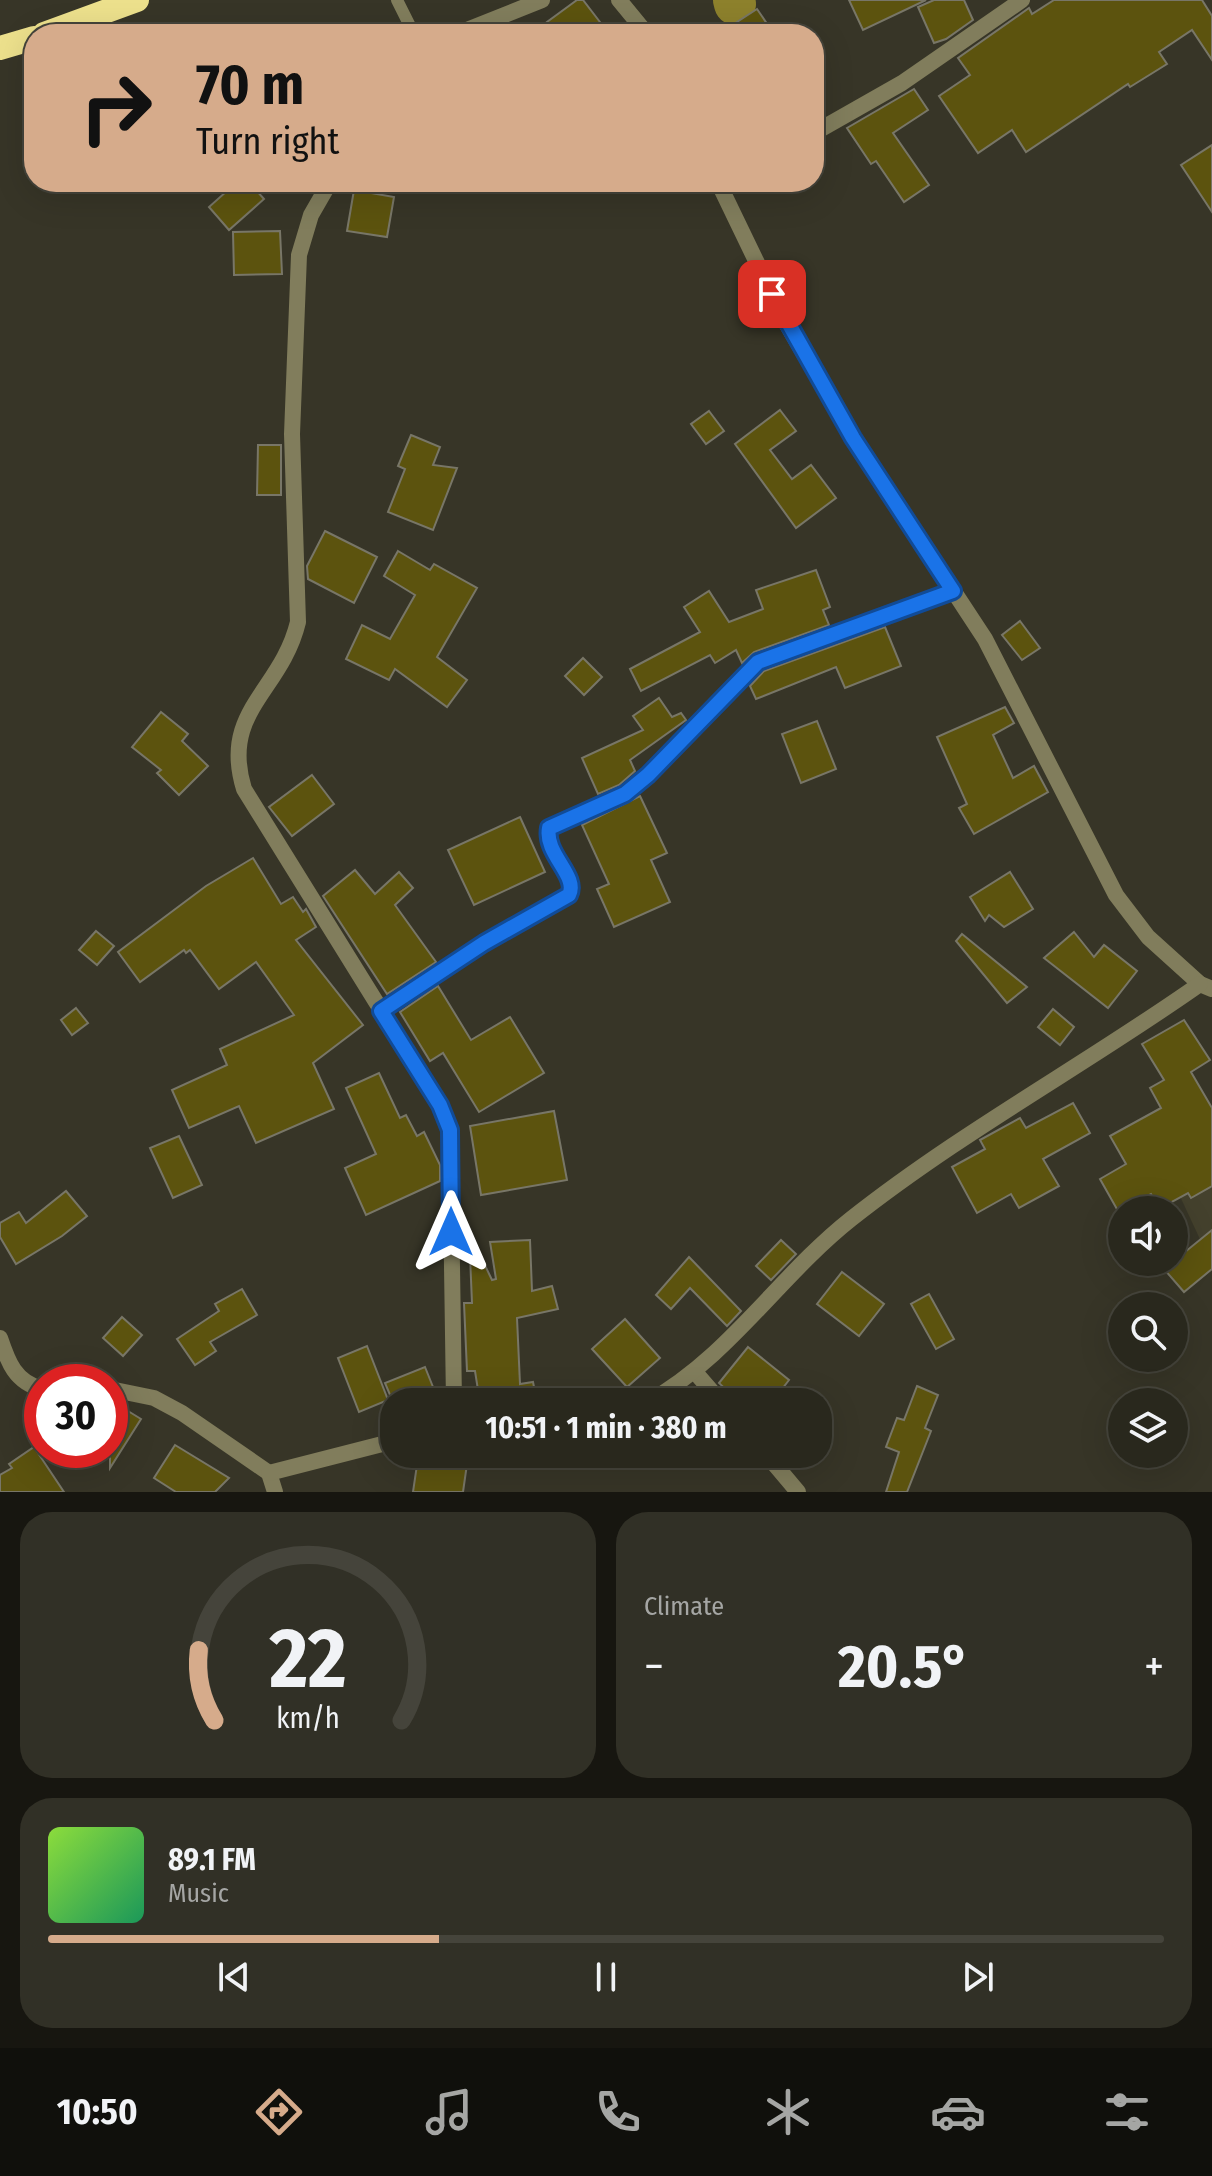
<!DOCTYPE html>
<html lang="en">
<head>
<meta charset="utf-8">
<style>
	:root { --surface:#29281d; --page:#313026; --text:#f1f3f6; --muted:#a5a6a4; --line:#45443b; --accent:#d6ab8b }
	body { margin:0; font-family:"Fira Sans Condensed",sans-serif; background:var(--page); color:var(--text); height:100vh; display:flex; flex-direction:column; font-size:30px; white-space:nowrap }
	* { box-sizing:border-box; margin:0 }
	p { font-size:26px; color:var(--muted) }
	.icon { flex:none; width:44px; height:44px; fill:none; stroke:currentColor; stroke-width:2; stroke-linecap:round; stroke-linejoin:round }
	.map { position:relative; height:1492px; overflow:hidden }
	.panel { display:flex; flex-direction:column; gap:20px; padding:20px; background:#171610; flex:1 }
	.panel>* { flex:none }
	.top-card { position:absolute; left:24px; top:24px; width:800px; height:168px; border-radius:32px; box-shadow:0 8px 32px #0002,0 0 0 2px var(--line); background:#d6ab8b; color:#111; overflow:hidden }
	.tools { position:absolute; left:1108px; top:1196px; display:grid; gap:16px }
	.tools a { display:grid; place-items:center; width:80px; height:80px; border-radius:50%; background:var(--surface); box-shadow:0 8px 32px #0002,0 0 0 2px var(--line); font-size:40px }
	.speed { position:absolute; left:24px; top:1364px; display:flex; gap:16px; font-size:40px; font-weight:700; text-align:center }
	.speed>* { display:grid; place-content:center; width:104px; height:104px; border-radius:50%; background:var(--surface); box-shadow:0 8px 32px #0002,0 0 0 2px var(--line); line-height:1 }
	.speed .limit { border:12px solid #d22; background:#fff; color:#111 }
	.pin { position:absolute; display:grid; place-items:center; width:68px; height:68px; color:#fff; margin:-34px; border-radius:16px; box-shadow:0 4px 12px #0006 }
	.me { position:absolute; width:88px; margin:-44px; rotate:0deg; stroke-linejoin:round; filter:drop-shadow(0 0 6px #0008) }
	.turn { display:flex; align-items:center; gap:28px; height:168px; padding:0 40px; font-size:36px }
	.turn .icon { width:104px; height:104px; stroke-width:2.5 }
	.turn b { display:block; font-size:56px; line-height:68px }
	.big { font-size:60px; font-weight:700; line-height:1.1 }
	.panel .card { flex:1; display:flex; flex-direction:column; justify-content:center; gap:12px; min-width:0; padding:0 28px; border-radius:32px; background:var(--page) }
	.panel .dial { align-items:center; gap:0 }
	.dial svg { height:208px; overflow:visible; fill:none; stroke:var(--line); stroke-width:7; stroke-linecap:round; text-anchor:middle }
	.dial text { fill:var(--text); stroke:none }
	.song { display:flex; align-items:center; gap:24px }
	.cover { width:96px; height:96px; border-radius:12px; background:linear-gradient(135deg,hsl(90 70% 55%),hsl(150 70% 35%)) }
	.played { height:8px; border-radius:4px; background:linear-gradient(90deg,var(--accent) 35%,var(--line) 35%) }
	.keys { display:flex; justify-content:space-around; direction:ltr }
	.heat { display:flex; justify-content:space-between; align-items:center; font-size:44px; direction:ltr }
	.panel .tiles { flex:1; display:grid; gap:20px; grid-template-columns:1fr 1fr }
	.card:last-child { grid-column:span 2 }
	.trip { position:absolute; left:380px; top:1388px; width:452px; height:80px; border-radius:32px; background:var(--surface); box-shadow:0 8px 32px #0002,0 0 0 2px var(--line); font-weight:700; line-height:80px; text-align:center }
	.tabs { display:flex; height:128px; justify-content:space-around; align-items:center; background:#10100c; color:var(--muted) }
	.tabs .icon { width:56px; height:56px }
	.tabs .current { color:var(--accent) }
	.tabs b { font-size:36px; color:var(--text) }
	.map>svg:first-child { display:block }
	.built { fill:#44412d }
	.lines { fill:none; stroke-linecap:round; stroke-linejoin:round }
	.river { stroke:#8d812c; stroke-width:42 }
	.building { fill:#5c530e; stroke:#787667; stroke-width:2 }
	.lane { stroke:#817d5c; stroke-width:12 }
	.street { stroke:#817d5c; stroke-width:16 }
	.highway { stroke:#ece08c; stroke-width:24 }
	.route-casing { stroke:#114b97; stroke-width:20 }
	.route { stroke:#1a73e8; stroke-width:14 }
</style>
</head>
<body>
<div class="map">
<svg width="1212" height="1492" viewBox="0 0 1212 1492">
	<rect width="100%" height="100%" fill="#373527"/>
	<polygon class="built" points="1212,1137 1212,1265 1164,1162"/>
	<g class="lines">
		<polyline class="river" points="734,0 735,4"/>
	</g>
	<g class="building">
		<polygon points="577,0 583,0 603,26 592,34 556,34 547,22"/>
		<polygon points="849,0 926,0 863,30"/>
		<polygon points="934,0 964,0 973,20 946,39 934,43 918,7"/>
		<polygon points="1054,0 1202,0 1212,16 1212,60 1192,30 1159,52 1167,64 1130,87 1128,84 1026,152 1012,130 978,153 939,96 970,75 958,58 1029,8 1032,14"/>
		<polygon points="757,9 774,34 746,34 737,22"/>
		<polygon points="914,89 928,110 893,133 929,185 904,202 876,161 871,164 847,128"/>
		<polygon points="1212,145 1212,212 1181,165"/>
		<polygon points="237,182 249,182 264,199 229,230 209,207"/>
		<polygon points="354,190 394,197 387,237 347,231"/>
		<polygon points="280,231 282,274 234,275 233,232"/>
		<polygon points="780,410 796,431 770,450 792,479 811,465 836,498 796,528 735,444"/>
		<polygon points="709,411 724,431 706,444 691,424"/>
		<polygon points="411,435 440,447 433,465 457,468 433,530 388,512 405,469 398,466"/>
		<polygon points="258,445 281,445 281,495 257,495"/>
		<polygon points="325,531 377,557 354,603 308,579 307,566"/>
		<polygon points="398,551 430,570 434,564 477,588 437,657 467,680 447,707 395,669 389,680 346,659 362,625 390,639 415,595 384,576"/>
		<polygon points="816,570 830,607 823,610 829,625 754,652 742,663 736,650 715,663 710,655 641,691 630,669 700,632 684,607 709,591 729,622 763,609 756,590"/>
		<polygon points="1020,621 1040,648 1022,660 1002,635"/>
		<polygon points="885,627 901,666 845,688 836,667 756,699 750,686 764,671"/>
		<polygon points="583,658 602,677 584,695 565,676"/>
		<polygon points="659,698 672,717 681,713 686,720 630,760 635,771 619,785 598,794 582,758 643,730 633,716"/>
		<polygon points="1005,707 1014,723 993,735 1013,778 1034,766 1048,792 974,834 959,808 967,804 937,737"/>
		<polygon points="161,712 188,734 182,741 208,766 179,795 157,773 161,770 132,747"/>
		<polygon points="817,721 836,769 801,783 782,734"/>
		<polygon points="312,775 334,804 292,836 269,807"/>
		<polygon points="640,796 667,853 651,860 670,902 614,927 597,889 609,884 582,825"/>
		<polygon points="520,817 545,872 474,905 448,850"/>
		<polygon points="253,858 281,904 293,897 303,912 306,909 316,927 296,940 363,1025 313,1063 334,1109 256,1143 239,1106 189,1128 172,1090 227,1065 220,1049 294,1015 256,962 219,989 190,950 186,953 184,950 140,982 118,952 206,886"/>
		<polygon points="355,870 375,894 399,872 413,888 395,905 436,962 387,994 323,896"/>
		<polygon points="1010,872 1033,909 1004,927 989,915 985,921 970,897"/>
		<polygon points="96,931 114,946 97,965 79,950"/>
		<polygon points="1074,932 1094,957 1104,945 1137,971 1108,1008 1044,958"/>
		<polygon points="962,934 1027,987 1007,1003 956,941"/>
		<polygon points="438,986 471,1040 510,1017 544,1073 479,1112 443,1053 430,1061 400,1012"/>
		<polygon points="76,1008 88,1023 72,1035 61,1020"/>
		<polygon points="1053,1009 1074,1027 1060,1045 1038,1027"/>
		<polygon points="1184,1020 1210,1060 1191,1072 1212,1108 1212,1186 1191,1198 1188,1193 1159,1209 1151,1194 1118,1211 1100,1179 1126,1164 1110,1136 1161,1108 1150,1088 1164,1080 1142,1044"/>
		<polygon points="379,1073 400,1118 406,1115 417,1136 424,1132 440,1165 440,1181 366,1215 345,1168 376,1154 346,1088"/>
		<polygon points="1073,1103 1090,1133 1043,1159 1059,1186 1019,1208 1011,1194 977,1213 952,1167 985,1149 980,1140 1020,1118 1026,1128"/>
		<polygon points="554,1111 567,1180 481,1195 470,1126"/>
		<polygon points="179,1136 202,1185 173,1198 150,1148"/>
		<polygon points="66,1191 87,1216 62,1236 16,1264 0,1237 0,1223 19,1212 26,1223"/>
		<polygon points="1212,1230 1212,1269 1184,1292 1164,1269"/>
		<polygon points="469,1232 492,1280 496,1279 490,1242 530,1240 532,1291 552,1286 558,1309 517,1318 520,1384 533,1382 537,1402 472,1402 471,1391 478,1390 475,1371 467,1371 464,1303 472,1303"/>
		<polygon points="781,1240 796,1254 771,1280 756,1266"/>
		<polygon points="689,1257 741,1311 727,1326 690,1288 671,1309 656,1295"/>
		<polygon points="842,1272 884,1304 859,1336 817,1304"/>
		<polygon points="242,1289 257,1315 210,1342 216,1351 195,1365 177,1339 219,1311 215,1304"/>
		<polygon points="929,1294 954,1339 936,1349 911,1304"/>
		<polygon points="122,1317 142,1335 123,1356 103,1338"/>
		<polygon points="625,1319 660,1358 627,1387 592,1349"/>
		<polygon points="367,1346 388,1400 359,1412 338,1358"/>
		<polygon points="748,1347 789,1380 772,1402 739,1402 719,1383"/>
		<polygon points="425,1367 439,1402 393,1402 385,1383"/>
		<polygon points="917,1386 938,1395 925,1428 931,1431 907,1492 886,1492 899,1452 886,1447 897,1418 904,1420"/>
		<polygon points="110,1400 141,1419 110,1468"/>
		<polygon points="175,1445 229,1478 215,1492 176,1492 154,1478"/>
		<polygon points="34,1447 64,1492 0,1492 0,1475 12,1468 9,1464"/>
		<polygon points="418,1458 467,1464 463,1492 413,1492"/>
	</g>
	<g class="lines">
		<polyline class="lane" points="397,0 414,34"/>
		<g class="street">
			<polyline points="619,0 647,34"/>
			<polyline points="457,34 542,0"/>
			<polyline points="814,133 902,83 1022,0"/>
			<path d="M330 182 311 215 299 255 292 434 298 622C281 692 220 711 244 789L440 1105 450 1130 454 1402"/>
			<polyline points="718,182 786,323 853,438 985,639 1116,895 1148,937 1200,984 1212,989"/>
			<path d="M381 1011 484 943 569 895C579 876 544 854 549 828L625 794 648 775 758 662 953 591"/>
			<path d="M0 1338C8 1362 15 1382 42 1389"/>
			<polyline points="695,1372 721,1402"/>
			<polyline points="110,1389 154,1398 182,1413 269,1473 275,1492"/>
			<path d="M648 1402C729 1357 779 1276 851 1219 961 1132 1085 1065 1200 984"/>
			<polyline points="483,1454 515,1461 541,1454"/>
			<polyline points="766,1454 798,1492"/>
			<polyline points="269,1473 394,1441"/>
		</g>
		<g class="highway">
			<polyline points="44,34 137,0"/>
			<polyline points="0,48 34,38"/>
		</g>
	</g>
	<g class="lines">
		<g class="route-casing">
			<path id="route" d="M451 1232 450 1130 440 1105 381 1011 484 943 569 895C579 876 544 854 549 828L625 794 648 775 758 662 953 591 853 438 772 294"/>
		</g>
		<use href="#route" class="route"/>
	</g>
</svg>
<div class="tools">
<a><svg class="icon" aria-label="sound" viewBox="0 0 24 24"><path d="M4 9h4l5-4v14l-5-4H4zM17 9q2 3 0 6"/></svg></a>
<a><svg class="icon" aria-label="search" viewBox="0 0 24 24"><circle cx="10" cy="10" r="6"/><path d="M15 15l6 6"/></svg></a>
<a><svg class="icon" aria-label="layers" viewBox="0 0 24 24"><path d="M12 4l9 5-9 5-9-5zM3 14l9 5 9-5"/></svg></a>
</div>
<div class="speed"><div class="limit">30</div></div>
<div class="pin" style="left:772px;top:294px;background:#d93025"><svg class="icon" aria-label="arrive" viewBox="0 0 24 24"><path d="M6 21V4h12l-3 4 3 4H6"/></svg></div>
<svg class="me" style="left:451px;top:1232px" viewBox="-20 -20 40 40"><path d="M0-17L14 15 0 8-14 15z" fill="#1a73e8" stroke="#fff" stroke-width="4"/></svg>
<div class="trip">10:51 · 1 min · 380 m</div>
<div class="top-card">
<div class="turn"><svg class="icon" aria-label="right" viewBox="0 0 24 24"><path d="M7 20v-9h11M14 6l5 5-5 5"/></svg><div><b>70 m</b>Turn right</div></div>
</div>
</div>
<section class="panel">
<div class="tiles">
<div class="card dial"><svg viewBox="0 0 100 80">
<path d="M14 69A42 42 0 1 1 86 69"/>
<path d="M14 69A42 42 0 0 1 8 42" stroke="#d6ab8b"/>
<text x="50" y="56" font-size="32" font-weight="700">22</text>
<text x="50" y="72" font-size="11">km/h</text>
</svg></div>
<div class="card"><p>Climate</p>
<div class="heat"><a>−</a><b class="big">20.5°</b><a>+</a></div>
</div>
<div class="card">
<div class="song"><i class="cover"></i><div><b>89.1 FM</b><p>Music</p></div></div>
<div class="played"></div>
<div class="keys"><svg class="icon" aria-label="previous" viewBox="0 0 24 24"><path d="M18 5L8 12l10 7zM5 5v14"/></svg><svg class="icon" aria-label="pause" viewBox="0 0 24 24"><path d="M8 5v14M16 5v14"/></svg><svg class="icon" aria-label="next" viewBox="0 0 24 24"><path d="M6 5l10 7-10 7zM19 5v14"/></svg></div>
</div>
</div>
</section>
<nav class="tabs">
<b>10:50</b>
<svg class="icon current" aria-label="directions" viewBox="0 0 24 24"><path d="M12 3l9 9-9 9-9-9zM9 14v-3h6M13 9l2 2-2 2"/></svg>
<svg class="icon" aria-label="music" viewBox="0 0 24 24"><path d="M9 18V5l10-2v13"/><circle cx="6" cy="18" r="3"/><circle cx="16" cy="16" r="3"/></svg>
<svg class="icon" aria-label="phone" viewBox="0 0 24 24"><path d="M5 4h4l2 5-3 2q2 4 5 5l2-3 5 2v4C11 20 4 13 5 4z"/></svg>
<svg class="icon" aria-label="climate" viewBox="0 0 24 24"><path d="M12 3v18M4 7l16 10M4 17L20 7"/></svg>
<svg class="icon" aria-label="car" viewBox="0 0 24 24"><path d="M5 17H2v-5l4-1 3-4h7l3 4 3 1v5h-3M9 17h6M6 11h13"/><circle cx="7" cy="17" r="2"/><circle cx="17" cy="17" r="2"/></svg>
<svg class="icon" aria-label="filters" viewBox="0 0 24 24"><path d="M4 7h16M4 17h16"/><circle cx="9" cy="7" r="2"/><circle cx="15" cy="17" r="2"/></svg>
</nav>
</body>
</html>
